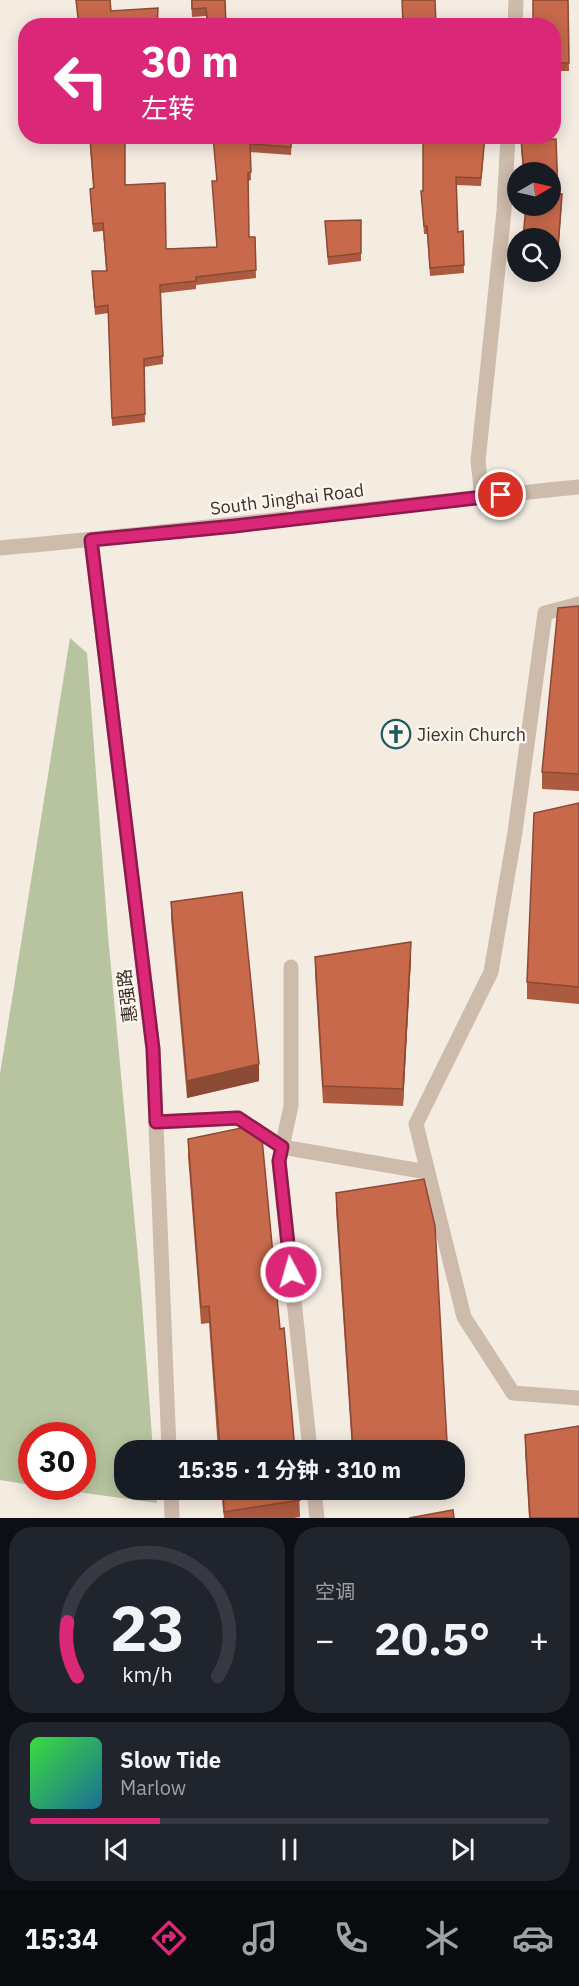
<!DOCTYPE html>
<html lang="zh">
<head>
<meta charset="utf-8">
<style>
	:root { --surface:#171b24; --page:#20242c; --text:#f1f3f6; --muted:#9ea1a6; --line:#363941; --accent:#db2777 }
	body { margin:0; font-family:"IBM Plex Sans","Noto Sans SC",sans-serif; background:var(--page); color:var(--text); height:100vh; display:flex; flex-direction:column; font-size:22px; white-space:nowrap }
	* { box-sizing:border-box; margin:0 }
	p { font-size:20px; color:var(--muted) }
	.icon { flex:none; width:33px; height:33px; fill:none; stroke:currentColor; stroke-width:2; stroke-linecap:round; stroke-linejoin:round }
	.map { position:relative; height:1518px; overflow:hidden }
	.details { display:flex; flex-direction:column; gap:9px; padding:9px; background:#0d0f14; flex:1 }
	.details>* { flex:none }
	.top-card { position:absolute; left:18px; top:18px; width:543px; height:126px; border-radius:24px; box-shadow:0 3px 15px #0003; background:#db2777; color:#fff; overflow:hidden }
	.needle { width:39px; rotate:81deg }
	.tools { position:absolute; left:507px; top:162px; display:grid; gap:12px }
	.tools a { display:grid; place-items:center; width:54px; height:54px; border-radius:50%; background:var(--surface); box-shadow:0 3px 15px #0003; font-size:30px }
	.speed { position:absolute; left:18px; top:1422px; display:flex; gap:12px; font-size:30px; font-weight:700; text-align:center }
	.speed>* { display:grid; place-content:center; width:78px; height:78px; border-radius:50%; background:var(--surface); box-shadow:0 3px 15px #0003; line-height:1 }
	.speed .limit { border:9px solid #d22; background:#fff; color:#111 }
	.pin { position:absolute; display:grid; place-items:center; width:51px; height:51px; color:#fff; margin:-26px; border:3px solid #fff; border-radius:50%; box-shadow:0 2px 6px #0007 }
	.me { position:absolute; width:66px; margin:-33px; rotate:354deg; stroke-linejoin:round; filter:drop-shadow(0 0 4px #0008) }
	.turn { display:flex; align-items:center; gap:21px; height:126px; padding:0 24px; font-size:27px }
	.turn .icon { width:78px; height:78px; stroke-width:2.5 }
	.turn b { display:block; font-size:42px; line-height:51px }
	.big { font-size:45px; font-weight:700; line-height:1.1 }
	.details .widget { flex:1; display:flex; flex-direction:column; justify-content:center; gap:9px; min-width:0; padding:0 21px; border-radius:24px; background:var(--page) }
	.details .dial { align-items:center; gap:0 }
	.dial svg { height:156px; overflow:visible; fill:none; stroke:var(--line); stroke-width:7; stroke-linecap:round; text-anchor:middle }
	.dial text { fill:var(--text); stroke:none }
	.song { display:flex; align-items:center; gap:18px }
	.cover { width:72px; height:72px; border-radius:9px; background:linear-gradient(135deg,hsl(120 70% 55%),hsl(200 70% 35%)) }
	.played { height:6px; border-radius:3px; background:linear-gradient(90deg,var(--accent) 25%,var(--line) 25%) }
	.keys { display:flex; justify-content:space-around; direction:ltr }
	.heat { display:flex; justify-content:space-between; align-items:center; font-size:33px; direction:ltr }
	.details .tiles { flex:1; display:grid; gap:9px; grid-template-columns:1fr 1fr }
	.widget:last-child { grid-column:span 2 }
	.trip { position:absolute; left:114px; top:1440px; width:351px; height:60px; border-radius:24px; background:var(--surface); box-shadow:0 3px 15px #0003; font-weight:700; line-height:60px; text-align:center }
	.tab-bar { display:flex; height:96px; justify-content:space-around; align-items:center; background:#090b0e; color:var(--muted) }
	.tab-bar .icon { width:42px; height:42px }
	.tab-bar .on { color:var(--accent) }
	.tab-bar b { font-size:27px; color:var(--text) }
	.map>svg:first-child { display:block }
	.green { fill:#b8c4a0 }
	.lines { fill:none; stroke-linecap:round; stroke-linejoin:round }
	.minor { stroke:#cdbbac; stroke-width:15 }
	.tertiary { stroke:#cdbbac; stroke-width:15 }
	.wall { fill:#ac5a40 }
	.shaded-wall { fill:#8c4a34 }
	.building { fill:#c8694b; stroke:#8c4a34; stroke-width:1.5 }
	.route-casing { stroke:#8e194d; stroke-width:15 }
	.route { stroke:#db2777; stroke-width:10 }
	.labels { text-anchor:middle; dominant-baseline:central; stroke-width:5; stroke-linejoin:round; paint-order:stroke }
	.street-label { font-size:18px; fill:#3b302b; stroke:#fbf5ee }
	.poi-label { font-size:18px; fill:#3b302b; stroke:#fbf5ee; text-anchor:start }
</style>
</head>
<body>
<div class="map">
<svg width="579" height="1518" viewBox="0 0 579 1518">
	<rect width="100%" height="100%" fill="#f4ebe1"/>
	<polygon class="green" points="70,638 87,653 108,935 141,1290 153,1450 124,1450 124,1490 156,1490 157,1503 42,1487 82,1486 82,1436 32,1436 31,1485 0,1480 0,1074"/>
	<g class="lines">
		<g class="minor">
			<polyline points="515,26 516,0"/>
			<polyline points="482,497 478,461 504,211 508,136"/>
			<polyline points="91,540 153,1049 169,1450"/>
			<polyline points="579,604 545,613 515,832 491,972 416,1124 464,1317 513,1393 579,1398"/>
			<polyline points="291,967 291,1106 279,1161 310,1450"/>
			<polyline points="157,1122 238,1118 282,1147 427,1172"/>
			<polyline points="171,1490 172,1518"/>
			<polyline points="314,1490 317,1518"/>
		</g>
		<path class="tertiary" d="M0 548C193 531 386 506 579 487"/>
	</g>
	<g class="wall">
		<polygon points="191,0 225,0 226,26 207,26 206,16 192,17"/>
		<polygon points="568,0 569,71 554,71 554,26"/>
		<polygon points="89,136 125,136 125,185 166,249 217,247 212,181 217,181 213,136 292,136 291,155 250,152 251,180 248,181 249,237 255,237 256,278 196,285 196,289 161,293 163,364 144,367 145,422 112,426 108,313 95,315 92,279 92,271 106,271 103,231 93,232 90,189 93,188"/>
		<polygon points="485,136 481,186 456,185 458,232 463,231 464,273 430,276 427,234 424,234 421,191 423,191"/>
		<polygon points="556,139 558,194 562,194 557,269 550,268 550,238 523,238 526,206 550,206 550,172 523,172 521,149 521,140"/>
		<polygon points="361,220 361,261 328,265 325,221"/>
		<polygon points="579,606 579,791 542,789 542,772"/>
		<polygon points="579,803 579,1004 527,999 527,982"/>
		<polygon points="171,902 259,1081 187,1098 171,919"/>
		<polygon points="315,957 411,959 403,1106 323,1103 315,974"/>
		<polygon points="188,1139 280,1329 295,1450 218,1450 209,1323 201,1324 188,1156"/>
		<polygon points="336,1193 447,1442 447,1450 352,1450 336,1210"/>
		<polygon points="525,1435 579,1518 529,1518 525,1452"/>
		<polygon points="221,1490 299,1490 300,1517 294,1518 224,1518"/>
	</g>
	<g class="shaded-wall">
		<polygon points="562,194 562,202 557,269 557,261"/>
		<polygon points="411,942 411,959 403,1106 403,1089"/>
		<polygon points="259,1064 259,1081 187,1098 187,1081"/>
	</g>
	<g class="building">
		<polygon points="76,0 110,0 111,11 158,8 157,26 79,26"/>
		<polygon points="192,0 225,0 226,26 208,26 206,8 192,9"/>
		<polygon points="402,0 435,0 436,26 395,26 395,25 403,24"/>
		<polygon points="533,0 568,0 569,63 554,63 554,26 533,26"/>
		<polygon points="90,136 125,136 125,185 165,183 166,249 217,247 212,181 217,181 213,136 291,136 291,147 250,144 251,172 248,173 249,237 255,237 256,270 196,277 196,281 160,285 163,356 144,359 145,414 112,418 108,305 95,307 92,271 107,271 103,223 93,224 90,189 94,188"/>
		<polygon points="423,136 485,136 481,178 456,177 458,232 463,231 464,265 430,268 427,226 424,226 421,191 423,191"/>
		<polygon points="556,139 558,194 562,194 557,261 550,260 550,238 523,238 526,206 550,206 550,172 524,172 521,140"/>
		<polygon points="361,220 361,253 328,257 325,221"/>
		<polygon points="579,606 579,774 542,772 558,608"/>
		<polygon points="579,803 579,987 527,982 534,813"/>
		<polygon points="242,892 259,1064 187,1081 171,902"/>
		<polygon points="411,942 403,1089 323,1086 315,957"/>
		<polygon points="256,1125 261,1128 280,1329 284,1328 295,1450 220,1450 209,1306 201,1307 188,1139"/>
		<polygon points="424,1179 435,1226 447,1442 390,1450 353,1450 336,1193"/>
		<polygon points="579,1426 579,1518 530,1518 525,1435"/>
		<polygon points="223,1490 299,1490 300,1500 224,1512"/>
		<polygon points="453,1510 454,1518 409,1518"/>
	</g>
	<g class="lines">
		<g class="route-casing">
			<polyline id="route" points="291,1272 279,1161 282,1147 238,1118 156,1122 153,1049 91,540 235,526 501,495"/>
		</g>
		<use href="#route" class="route"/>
	</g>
	<defs>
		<g id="church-ring" transform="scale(1.5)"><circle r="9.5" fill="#fbf5ee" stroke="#1f5a5e" stroke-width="1.5"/><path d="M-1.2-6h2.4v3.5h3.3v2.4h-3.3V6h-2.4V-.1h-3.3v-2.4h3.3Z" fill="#1f5a5e"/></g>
	</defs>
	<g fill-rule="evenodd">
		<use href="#church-ring" x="396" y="734"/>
	</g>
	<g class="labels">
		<g class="street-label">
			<text transform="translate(287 499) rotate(-7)">South Jinghai Road</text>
			<text transform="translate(127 996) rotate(-97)">惠强路</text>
		</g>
		<g class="poi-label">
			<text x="417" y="734">Jiexin Church</text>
		</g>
	</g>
</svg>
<div class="tools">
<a><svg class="needle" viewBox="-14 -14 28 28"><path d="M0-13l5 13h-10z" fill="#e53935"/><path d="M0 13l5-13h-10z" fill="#9ea1a6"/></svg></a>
<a><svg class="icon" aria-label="search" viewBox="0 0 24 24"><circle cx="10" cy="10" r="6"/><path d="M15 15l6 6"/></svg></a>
</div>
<div class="speed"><div class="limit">30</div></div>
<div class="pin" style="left:501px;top:495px;background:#d93025"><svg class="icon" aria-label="arrive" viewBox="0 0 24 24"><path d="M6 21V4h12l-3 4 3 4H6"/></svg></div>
<svg class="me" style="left:291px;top:1272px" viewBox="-20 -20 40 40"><circle r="17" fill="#db2777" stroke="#fff" stroke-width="3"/><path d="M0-11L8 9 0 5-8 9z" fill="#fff"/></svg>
<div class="trip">15:35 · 1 分钟 · 310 m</div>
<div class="top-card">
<div class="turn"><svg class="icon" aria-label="left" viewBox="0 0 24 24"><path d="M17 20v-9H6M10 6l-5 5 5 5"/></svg><div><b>30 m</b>左转</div></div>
</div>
</div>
<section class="details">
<div class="tiles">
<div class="widget dial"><svg viewBox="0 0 100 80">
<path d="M14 69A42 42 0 1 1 86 69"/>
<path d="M14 69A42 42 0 0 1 9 41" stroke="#db2777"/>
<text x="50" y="56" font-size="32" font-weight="700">23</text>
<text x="50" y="72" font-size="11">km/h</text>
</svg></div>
<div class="widget"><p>空调</p>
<div class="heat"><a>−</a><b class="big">20.5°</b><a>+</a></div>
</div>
<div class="widget">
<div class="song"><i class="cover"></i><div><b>Slow Tide</b><p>Marlow</p></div></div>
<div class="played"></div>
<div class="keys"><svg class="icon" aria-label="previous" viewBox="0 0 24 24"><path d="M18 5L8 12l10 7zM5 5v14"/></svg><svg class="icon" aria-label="pause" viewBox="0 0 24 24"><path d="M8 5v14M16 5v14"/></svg><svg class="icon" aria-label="next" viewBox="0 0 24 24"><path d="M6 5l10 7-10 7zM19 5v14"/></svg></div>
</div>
</div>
</section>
<nav class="tab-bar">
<b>15:34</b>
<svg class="icon on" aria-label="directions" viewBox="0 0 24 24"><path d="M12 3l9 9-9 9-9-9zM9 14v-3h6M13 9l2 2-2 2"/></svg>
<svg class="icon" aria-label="music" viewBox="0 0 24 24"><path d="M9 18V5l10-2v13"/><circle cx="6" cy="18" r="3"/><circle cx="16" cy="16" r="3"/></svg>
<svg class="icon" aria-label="phone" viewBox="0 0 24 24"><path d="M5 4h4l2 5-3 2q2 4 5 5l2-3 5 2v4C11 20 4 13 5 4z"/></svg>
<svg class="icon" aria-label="climate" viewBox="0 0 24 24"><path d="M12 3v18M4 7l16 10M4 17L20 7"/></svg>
<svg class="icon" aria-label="car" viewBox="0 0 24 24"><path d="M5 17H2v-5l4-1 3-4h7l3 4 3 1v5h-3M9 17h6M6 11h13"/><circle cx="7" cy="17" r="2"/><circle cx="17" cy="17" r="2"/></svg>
</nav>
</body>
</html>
